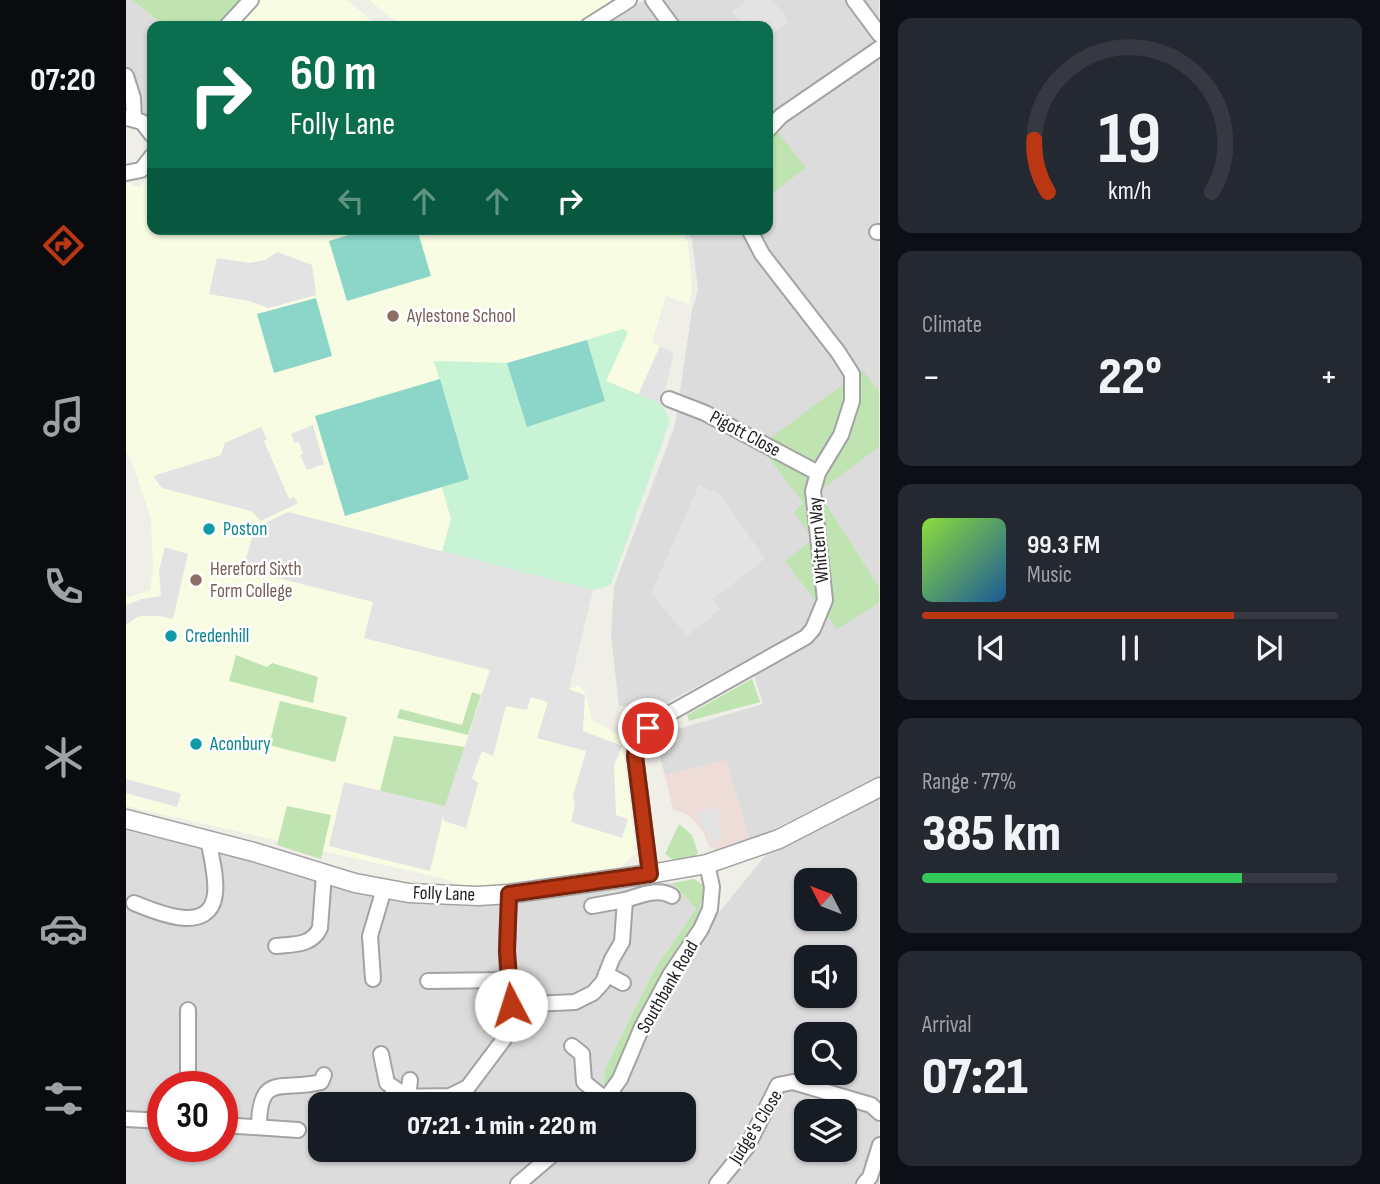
<!DOCTYPE html>
<html lang="en">
<head>
<meta charset="utf-8">
<style>
	:root { --surface:#171b24; --page:#242831; --text:#f1f3f6; --muted:#9ea1a6; --line:#363941; --accent:#bb3713 }
	body { margin:0; font-family:"Sofia Sans Condensed",sans-serif; background:var(--page); color:var(--text); height:100vh; display:flex; flex-direction:column; font-size:26px; white-space:nowrap }
	* { box-sizing:border-box; margin:0 }
	p { font-size:23px; color:var(--muted) }
	.icon { flex:none; width:38px; height:38px; fill:none; stroke:currentColor; stroke-width:2; stroke-linecap:round; stroke-linejoin:round }
	.map { position:relative; flex:1; overflow:hidden }
	.details { display:flex; flex-direction:column; gap:18px; padding:18px; background:#0d0f14; width:500px }
	.details>* { flex:none }
	.hud { position:absolute; left:21px; top:21px; width:626px; height:214px; border-radius:14px; box-shadow:0 2px 5px #0004; background:#0b6e4f; color:#fff; overflow:hidden }
	.needle { width:46px; rotate:312deg }
	.controls { position:absolute; left:668px; top:868px; display:grid; gap:14px }
	.controls a { display:grid; place-items:center; width:63px; height:63px; border-radius:14px; background:var(--surface); box-shadow:0 2px 5px #0004; font-size:35px }
	.speed { position:absolute; left:21px; top:1071px; display:flex; gap:14px; font-size:35px; font-weight:700; text-align:center }
	.speed>* { display:grid; place-content:center; width:91px; height:91px; border-radius:50%; background:var(--surface); box-shadow:0 2px 5px #0004; line-height:1 }
	.speed .limit { border:10px solid #d22; background:#fff; color:#111 }
	.pin { position:absolute; display:grid; place-items:center; width:60px; height:60px; color:#fff; margin:-30px; border:4px solid #fff; border-radius:50%; box-shadow:0 2px 7px #0007 }
	.me { position:absolute; width:77px; margin:-38px; rotate:355deg; stroke-linejoin:round; filter:drop-shadow(0 0 5px #0008) }
	.turn { display:flex; align-items:center; gap:24px; height:147px; padding:0 28px; font-size:32px }
	.turn .icon { width:91px; height:91px; stroke-width:2.5 }
	.turn b { display:block; font-size:49px; line-height:60px }
	.lanes { display:flex; align-items:center; height:66px; padding:0 28px; background:#0003; justify-content:center; gap:35px; direction:ltr }
	.lanes .off { opacity:.35 }
	.big { font-size:52px; font-weight:800; line-height:1.1 }
	.details .widget { flex:1; display:flex; flex-direction:column; justify-content:center; gap:10px; min-width:0; padding:0 24px; border-radius:14px; background:var(--page) }
	.details .dial { align-items:center; gap:0 }
	.dial svg { height:182px; overflow:visible; fill:none; stroke:var(--line); stroke-width:7; stroke-linecap:round; text-anchor:middle }
	.dial text { fill:var(--text); stroke:none }
	.song { display:flex; align-items:center; gap:21px }
	.cover { width:84px; height:84px; border-radius:10px; background:linear-gradient(135deg,hsl(90 70% 55%),hsl(210 70% 35%)) }
	.played { height:7px; border-radius:4px; background:linear-gradient(90deg,var(--accent) 75%,var(--line) 75%) }
	.keys { display:flex; justify-content:space-around; direction:ltr }
	.heat { display:flex; justify-content:space-between; align-items:center; font-size:38px; direction:ltr }
	.charge { height:10px; border-radius:5px; background:linear-gradient(90deg,#34c759 77%,var(--line) 0) }
	.trip { position:absolute; left:182px; top:1092px; width:388px; height:70px; border-radius:14px; background:var(--surface); box-shadow:0 2px 5px #0004; font-weight:800; line-height:70px; text-align:center }
	main { display:flex; flex:1; min-height:0 }
	.menu { display:flex; flex-direction:column; width:126px; justify-content:space-around; align-items:center; background:#090b0e; color:var(--muted) }
	.menu .icon { width:49px; height:49px }
	.menu .current { color:var(--accent) }
	.menu b { font-size:32px; color:var(--text) }
	.map>svg:first-child { display:block }
	.residential { fill:#dddcdc; fill-rule:evenodd }
	.commercial { fill:#eeddd7 }
	.education { fill:#f7fce2 }
	.grass { fill:#c0e4b1 }
	.park { fill:#c8f4d5 }
	.pitch { fill:#8cd6c9 }
	.parking { fill:#e3e3e3 }
	.lines { fill:none; stroke-linecap:round; stroke-linejoin:round }
	.minor-casing { stroke:#a3a3a3; stroke-width:18 }
	.tertiary-casing { stroke:#a3a3a3; stroke-width:21 }
	.minor { stroke:#fff; stroke-width:14 }
	.tertiary { stroke:#fff; stroke-width:18 }
	.route-casing { stroke:#7a240c; stroke-width:18 }
	.route { stroke:#bb3713; stroke-width:12 }
	.education-dot { fill:#8d6e63; stroke:#fff; stroke-width:2.5 }
	.culture-dot { fill:#0f9aa8; stroke:#fff; stroke-width:2.5 }
	.labels { text-anchor:middle; dominant-baseline:central; stroke-width:5; stroke-linejoin:round; paint-order:stroke }
	.education-label { font-size:19px; fill:#785e54; stroke:#fff; text-anchor:start }
	.street-label { font-size:19px; fill:#1f1f1f; stroke:#fff }
	.culture-label { font-size:19px; fill:#0d838f; stroke:#fff; text-anchor:start }
</style>
</head>
<body>
<main>
<nav class="menu">
<b>07:20</b>
<svg class="icon current" aria-label="directions" viewBox="0 0 24 24"><path d="M12 3l9 9-9 9-9-9zM9 14v-3h6M13 9l2 2-2 2"/></svg>
<svg class="icon" aria-label="music" viewBox="0 0 24 24"><path d="M9 18V5l10-2v13"/><circle cx="6" cy="18" r="3"/><circle cx="16" cy="16" r="3"/></svg>
<svg class="icon" aria-label="phone" viewBox="0 0 24 24"><path d="M5 4h4l2 5-3 2q2 4 5 5l2-3 5 2v4C11 20 4 13 5 4z"/></svg>
<svg class="icon" aria-label="climate" viewBox="0 0 24 24"><path d="M12 3v18M4 7l16 10M4 17L20 7"/></svg>
<svg class="icon" aria-label="car" viewBox="0 0 24 24"><path d="M5 17H2v-5l4-1 3-4h7l3 4 3 1v5h-3M9 17h6M6 11h13"/><circle cx="7" cy="17" r="2"/><circle cx="17" cy="17" r="2"/></svg>
<svg class="icon" aria-label="filters" viewBox="0 0 24 24"><path d="M4 7h16M4 17h16"/><circle cx="9" cy="7" r="2"/><circle cx="15" cy="17" r="2"/></svg>
</nav>
<div class="map">
<svg width="754" height="1184" viewBox="0 0 754 1184">
	<rect width="100%" height="100%" fill="#efeee7"/>
	<g class="residential">
		<polygon points="0,0 6,0 39,26 26,26 26,117 0,116"/>
		<polygon points="518,0 753,0 753,777 624,841 600,761 539,775 528,736 637,704 623,659 540,703 509,708 493,706 485,635 488,586 549,425 566,310 572,290 566,239 560,229 642,229 642,26 480,26"/>
		<path d="M753 795V1184H0V829L120 859 213 887 364 905 547 883 570 909 528 970 479 1069 477 1095 467 1104H194V1150H420L403 1169 436 1150H558V1104H481L502 1074 549 974 590 916 643 851ZM681 880H719V919H681ZM681 957H719V996H681ZM681 1034H719V1073H681ZM37 1087H96V1146H37ZM681 1111H719V1150H681Z"/>
	</g>
	<polygon class="commercial" points="600,760 624,841 592,851 584,847 576,830 566,818 556,812 547,810 539,775"/>
	<g class="education">
		<polygon points="134,0 221,0 252,26 112,26"/>
		<polygon points="243,0 487,0 446,26 275,26"/>
		<polygon points="26,174 26,229 554,229 562,243 566,290 563,304 540,296 526,342 548,353 536,404 480,381 502,332 497,329 381,363 308,361 343,479 316,487 325,519 316,552 162,512 129,528 117,569 248,602 239,638 443,689 453,685 459,692 466,720 493,735 499,743 498,757 510,853 494,868 341,888 319,879 0,806 0,598 24,590 27,570 25,519 8,468 0,451 0,182 13,187"/>
	</g>
	<g class="grass">
		<polygon points="6,0 125,0 101,26 39,26"/>
		<polygon points="650,130 680,168 642,196 642,135"/>
		<polygon points="736,370 753,391 753,447 692,492 753,587 753,603 711,629 659,561 687,539 668,512 677,503 634,446"/>
		<polygon points="110,655 141,667 146,663 192,677 187,703 103,681"/>
		<polygon points="626,679 634,702 563,721 561,715"/>
		<polygon points="346,692 355,695 342,735 271,718 274,709 336,725"/>
		<polygon points="154,701 221,717 209,762 143,745"/>
		<polygon points="268,736 339,747 319,807 254,791"/>
		<polygon points="161,806 205,815 195,859 151,845"/>
		<polygon points="553,824 566,835 572,853 569,856 549,861 539,854"/>
		<polygon points="568,879 578,886 571,924 477,1095 479,1069 528,970 570,909 547,883"/>
	</g>
	<polygon class="park" points="497,329 502,332 480,381 536,404 544,421 485,585 467,590 316,552 325,519 316,487 343,478 308,361 381,363 402,426 479,401 461,340"/>
	<g class="pitch">
		<polygon points="243,229 291,229 305,276 221,301 203,241"/>
		<polygon points="190,298 206,356 148,373 131,314"/>
		<polygon points="461,340 479,401 401,427 381,363"/>
		<polygon points="314,379 343,479 219,516 189,416"/>
	</g>
	<g class="parking">
		<polygon points="621,0 647,0 663,22 642,37 642,26 617,26 606,11"/>
		<polygon points="151,252 186,265 190,295 143,308 123,301 83,294 91,258 123,263 139,260"/>
		<polygon points="534,346 548,353 536,404 512,395"/>
		<polygon points="187,425 198,464 181,470 174,455 177,454 173,442 169,443 165,434"/>
		<polygon points="135,427 141,439 138,441 163,499 168,497 172,503 135,521 125,511 36,488 27,476 95,455 99,443"/>
		<polygon points="573,485 595,495 639,559 587,599 595,609 561,636 525,593"/>
		<polygon points="162,512 467,590 443,689 459,695 457,731 496,746 488,765 490,815 502,819 496,838 445,822 449,805 447,796 460,751 411,738 422,702 405,697 401,710 380,706 367,756 356,751 346,778 352,783 340,828 318,821 317,816 304,871 203,846 218,782 319,806 364,670 238,638 247,602 117,569 129,528"/>
		<polygon points="39,547 62,554 47,619 34,616 16,616 11,617 0,625 0,605 16,599 35,596 33,570"/>
		<polygon points="0,779 53,793 55,794 51,807 0,793"/>
		<polygon points="592,806 595,817 591,819 597,839 584,842 582,832 574,823 571,813"/>
	</g>
	<g class="lines">
		<g class="minor-casing">
			<g id="minor">
				<polyline points="527,0 546,26"/>
				<polyline points="728,0 754,35"/>
				<polyline points="101,26 125,0"/>
				<polyline points="462,26 503,0"/>
				<polyline points="0,76 7,98 8,119"/>
				<polyline points="1,118 16,122 26,135"/>
				<polyline points="642,130 655,116 754,48"/>
				<polyline points="0,173 15,170 26,156"/>
				<polyline points="751,232 754,232"/>
				<polyline points="543,399 579,413 692,473"/>
				<path d="M524 874 509 756C510 741 518 730 530 721L680 637 687 629 699 600 687 491 692 473 715 435 726 401V374L712 352 636 254 623 229"/>
				<path d="M499 900C513 896 532 887 546 896"/>
				<path d="M8 903C30 912 84 936 89 894 91 877 85 856 82 839"/>
				<path d="M150 946C167 944 186 946 194 928L198 874"/>
				<polyline points="480,974 497,983"/>
				<polyline points="247,979 244,936 258,889"/>
				<polyline points="302,981 382,980"/>
				<polyline points="385,1005 449,1002 467,993 477,982 486,959 496,942 499,900 466,906"/>
				<polyline points="62,1010 62,1087"/>
				<polyline points="446,1046 456,1054 458,1082 480,1100"/>
				<polyline points="255,1054 261,1083 282,1097 284,1080"/>
				<path d="M264 1097 324 1096 342 1087 378 1039C391 1010 380 979 381 950 381 931 383 913 383 894"/>
				<polyline points="476,1104 494,1079 516,1027 544,975 575,929 584,909 586,887 581,864"/>
				<polyline points="0,1119 37,1121"/>
				<polyline points="96,1125 172,1130"/>
				<path d="M133 1127C133 1071 157 1092 195 1082L198 1075"/>
				<polyline points="392,1184 432,1150"/>
				<polyline points="591,1184 621,1147 652,1085 667,1082 745,1105 754,1113"/>
				<polyline points="738,1184 744,1177 754,1145"/>
			</g>
		</g>
		<g class="tertiary-casing">
			<polyline id="tertiary" points="0,819 128,852 229,883 283,893 352,896 383,894 524,874 581,864 653,839 754,787"/>
		</g>
		<use href="#minor" class="minor"/>
		<use href="#tertiary" class="tertiary"/>
	</g>
	<g class="lines">
		<g class="route-casing">
			<polyline id="route" points="385,1005 381,951 383,894 524,874 509,756 510,745 522,728"/>
		</g>
		<use href="#route" class="route"/>
	</g>
	<g class="education-dot">
		<circle cx="267" cy="316" r="7"/>
		<circle cx="70" cy="580" r="7"/>
	</g>
	<g class="culture-dot">
		<circle cx="83" cy="529" r="7"/>
		<circle cx="45" cy="636" r="7"/>
		<circle cx="70" cy="744" r="7"/>
	</g>
	<g class="labels">
		<g class="education-label">
			<text x="281" y="316">Aylestone School</text>
			<text x="84" y="569">Hereford Sixth<tspan x="84" dy="22">Form College</tspan></text>
		</g>
		<g class="street-label">
			<text transform="translate(619 434) rotate(28)">Pigott Close</text>
			<text transform="translate(693 540) rotate(-95)">Whittern Way</text>
			<text transform="translate(318 894) rotate(2)">Folly Lane</text>
			<text transform="translate(542 987) rotate(-60)">Southbank Road</text>
			<text transform="translate(630 1127) rotate(-58)">Judge's Close</text>
		</g>
		<g class="culture-label">
			<text x="97" y="529">Poston</text>
			<text x="59" y="636">Credenhill</text>
			<text x="84" y="744">Aconbury</text>
		</g>
	</g>
</svg>
<div class="controls">
<a><svg class="needle" viewBox="-14 -14 28 28"><path d="M0-13l5 13h-10z" fill="#e53935"/><path d="M0 13l5-13h-10z" fill="#9ea1a6"/></svg></a>
<a><svg class="icon" aria-label="sound" viewBox="0 0 24 24"><path d="M4 9h4l5-4v14l-5-4H4zM17 9q2 3 0 6"/></svg></a>
<a><svg class="icon" aria-label="search" viewBox="0 0 24 24"><circle cx="10" cy="10" r="6"/><path d="M15 15l6 6"/></svg></a>
<a><svg class="icon" aria-label="layers" viewBox="0 0 24 24"><path d="M12 4l9 5-9 5-9-5zM3 14l9 5 9-5"/></svg></a>
</div>
<div class="speed"><div class="limit">30</div></div>
<div class="pin" style="left:522px;top:728px;background:#d93025"><svg class="icon" aria-label="arrive" viewBox="0 0 24 24"><path d="M6 21V4h12l-3 4 3 4H6"/></svg></div>
<svg class="me" style="left:385px;top:1005px" viewBox="-20 -20 40 40"><circle r="19" fill="#fff"/><path d="M0-13L10 11 0 6-10 11z" fill="#bb3713"/></svg>
<div class="trip">07:21 · 1 min · 220 m</div>
<div class="hud">
<div class="turn"><svg class="icon" aria-label="right" viewBox="0 0 24 24"><path d="M7 20v-9h11M14 6l5 5-5 5"/></svg><div><b>60 m</b>Folly Lane</div></div>
<div class="lanes"><svg class="icon off" aria-label="left" viewBox="0 0 24 24"><path d="M17 20v-9H6M10 6l-5 5 5 5"/></svg><svg class="icon off" aria-label="ahead" viewBox="0 0 24 24"><path d="M12 20V5M6 11l6-6 6 6"/></svg><svg class="icon off" aria-label="ahead" viewBox="0 0 24 24"><path d="M12 20V5M6 11l6-6 6 6"/></svg><svg class="icon" aria-label="right" viewBox="0 0 24 24"><path d="M7 20v-9h11M14 6l5 5-5 5"/></svg></div>
</div>
</div>
<section class="details">
<div class="widget dial"><svg viewBox="0 0 100 80">
<path d="M14 69A42 42 0 1 1 86 69"/>
<path d="M14 69A42 42 0 0 1 8 46" stroke="#bb3713"/>
<text x="50" y="56" font-size="32" font-weight="700">19</text>
<text x="50" y="72" font-size="11">km/h</text>
</svg></div>
<div class="widget"><p>Climate</p>
<div class="heat"><a>−</a><b class="big">22°</b><a>+</a></div>
</div>
<div class="widget">
<div class="song"><i class="cover"></i><div><b>99.3 FM</b><p>Music</p></div></div>
<div class="played"></div>
<div class="keys"><svg class="icon" aria-label="previous" viewBox="0 0 24 24"><path d="M18 5L8 12l10 7zM5 5v14"/></svg><svg class="icon" aria-label="pause" viewBox="0 0 24 24"><path d="M8 5v14M16 5v14"/></svg><svg class="icon" aria-label="next" viewBox="0 0 24 24"><path d="M6 5l10 7-10 7zM19 5v14"/></svg></div>
</div>
<div class="widget"><p>Range · 77%</p><b class="big">385 km</b><div class="charge"></div></div>
<div class="widget"><p>Arrival</p><b class="big">07:21</b></div>
</section>
</main>
</body>
</html>
